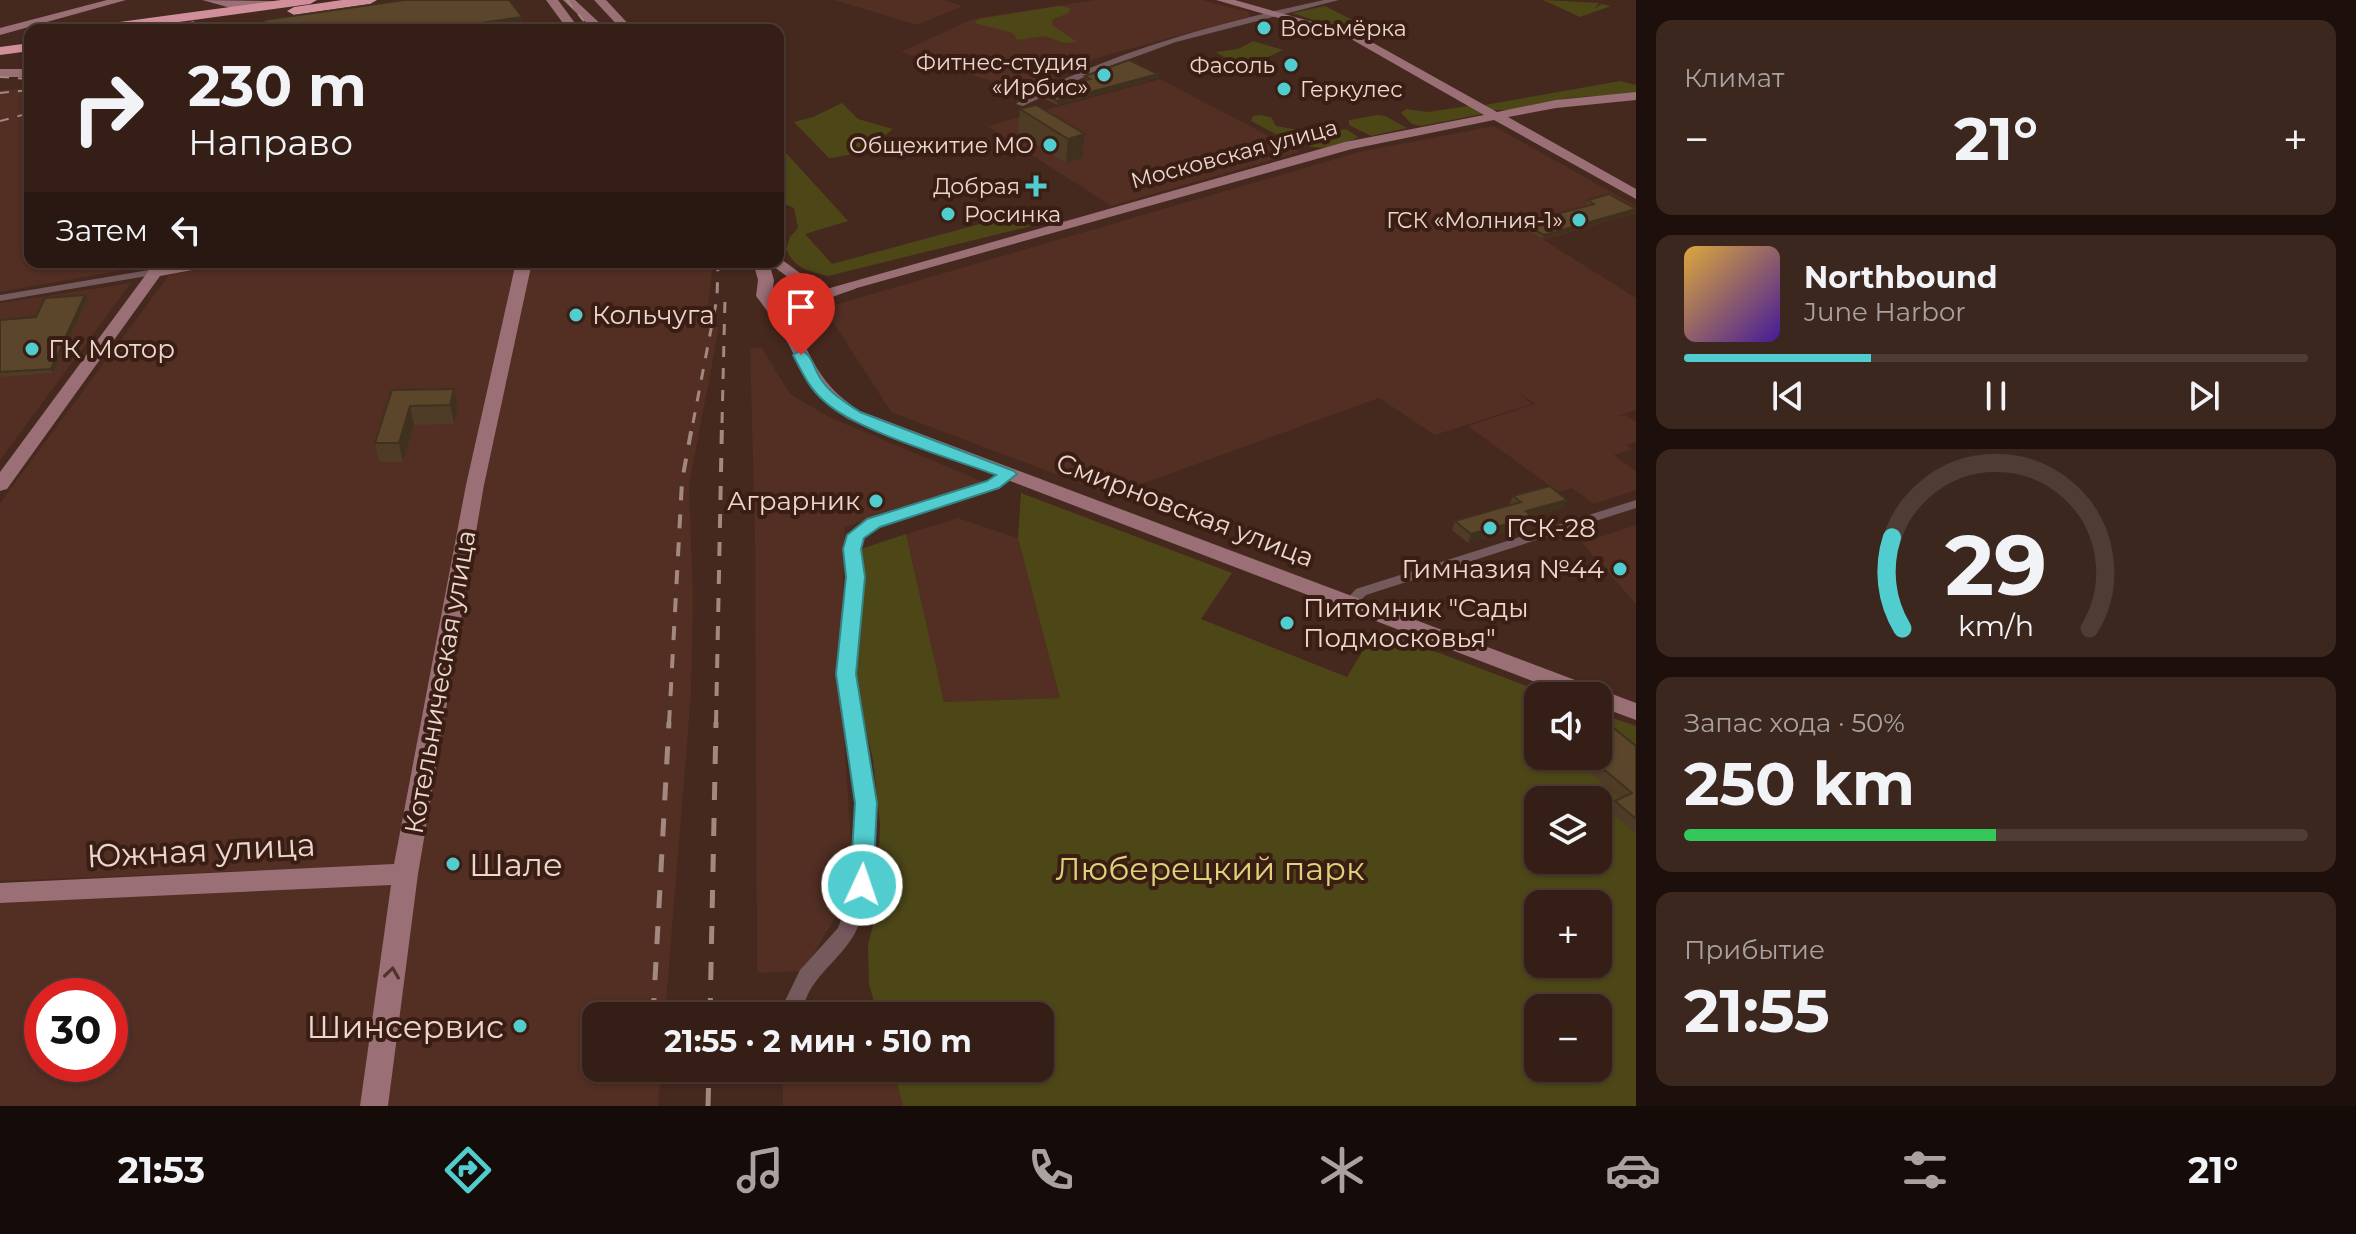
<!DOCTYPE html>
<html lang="ru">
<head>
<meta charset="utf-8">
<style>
	:root { --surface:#341e16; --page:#3c271f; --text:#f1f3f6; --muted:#a9a2a1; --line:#4e3c35; --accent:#52cdcf }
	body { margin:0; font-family:Montserrat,sans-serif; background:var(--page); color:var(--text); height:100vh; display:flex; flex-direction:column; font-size:30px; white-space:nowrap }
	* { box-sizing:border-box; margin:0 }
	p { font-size:26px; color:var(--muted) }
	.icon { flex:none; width:44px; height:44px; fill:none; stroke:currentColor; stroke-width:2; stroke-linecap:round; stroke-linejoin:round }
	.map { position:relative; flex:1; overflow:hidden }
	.sheet { display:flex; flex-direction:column; gap:20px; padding:20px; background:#1d100c; width:720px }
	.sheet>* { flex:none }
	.hud { position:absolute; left:24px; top:24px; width:760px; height:244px; border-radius:16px; box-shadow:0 2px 6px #0004,0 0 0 2px var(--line); background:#341e16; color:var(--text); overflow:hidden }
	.controls { position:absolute; left:1524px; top:682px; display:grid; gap:16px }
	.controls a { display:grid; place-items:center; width:88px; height:88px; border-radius:16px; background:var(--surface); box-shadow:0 2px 6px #0004,0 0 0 2px var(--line); font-size:40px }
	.speed { position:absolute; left:24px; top:978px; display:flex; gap:16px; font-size:40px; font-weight:700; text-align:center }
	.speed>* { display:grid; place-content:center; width:104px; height:104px; border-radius:50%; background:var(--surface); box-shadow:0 2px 6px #0004,0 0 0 2px var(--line); line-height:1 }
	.speed .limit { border:12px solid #d22; background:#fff; color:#111 }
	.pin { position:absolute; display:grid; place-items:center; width:68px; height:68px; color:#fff; margin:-82px -34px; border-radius:50% 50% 50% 0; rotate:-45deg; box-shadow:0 0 8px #0007 }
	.pin .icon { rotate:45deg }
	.me { position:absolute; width:88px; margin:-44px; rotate:3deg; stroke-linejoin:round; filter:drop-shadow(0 0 6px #0008) }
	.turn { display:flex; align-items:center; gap:28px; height:168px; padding:0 32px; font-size:36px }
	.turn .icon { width:104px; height:104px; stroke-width:2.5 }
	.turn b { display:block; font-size:56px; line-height:68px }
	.then { display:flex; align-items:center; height:76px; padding:0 32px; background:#0003; gap:16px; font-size:30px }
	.big { font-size:60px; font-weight:700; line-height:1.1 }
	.sheet .tile { flex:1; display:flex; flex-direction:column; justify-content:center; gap:12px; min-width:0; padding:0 28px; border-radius:16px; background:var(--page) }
	.sheet .dial { align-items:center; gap:0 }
	.dial svg { height:208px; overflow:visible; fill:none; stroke:var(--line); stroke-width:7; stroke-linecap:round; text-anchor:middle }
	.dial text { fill:var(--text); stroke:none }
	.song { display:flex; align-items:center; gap:24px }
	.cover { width:96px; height:96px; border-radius:12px; background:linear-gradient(135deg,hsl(40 70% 55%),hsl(260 70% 35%)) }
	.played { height:8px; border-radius:4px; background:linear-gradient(90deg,var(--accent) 30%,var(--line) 30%) }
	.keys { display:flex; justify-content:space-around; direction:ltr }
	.heat { display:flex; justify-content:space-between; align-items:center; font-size:44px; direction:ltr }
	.charge { height:12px; border-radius:6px; background:linear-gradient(90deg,#34c759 50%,var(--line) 0) }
	.trip { position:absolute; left:582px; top:1002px; width:472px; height:80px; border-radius:16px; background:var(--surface); box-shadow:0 2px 6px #0004,0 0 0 2px var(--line); font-weight:700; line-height:80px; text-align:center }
	.dock { display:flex; height:128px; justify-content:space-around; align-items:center; background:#150c09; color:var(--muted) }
	.dock .icon { width:56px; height:56px }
	.dock .selected { color:var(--accent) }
	.dock b { font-size:36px; color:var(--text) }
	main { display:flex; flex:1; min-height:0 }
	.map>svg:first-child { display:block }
	.built { fill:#522e23; fill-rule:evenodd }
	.green { fill:#4d4718; fill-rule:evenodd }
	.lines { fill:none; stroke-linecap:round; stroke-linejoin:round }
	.street { fill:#74595d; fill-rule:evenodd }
	.secondary { fill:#9a6f76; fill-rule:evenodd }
	.highway { fill:#d08f9a; fill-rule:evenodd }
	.rail-far3 { stroke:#a18980; stroke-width:2; stroke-dasharray:9 9; stroke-linecap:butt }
	.rail-far2 { stroke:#a18980; stroke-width:3; stroke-dasharray:11 11; stroke-linecap:butt }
	.rail-far1 { stroke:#a18980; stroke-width:4; stroke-dasharray:14 14; stroke-linecap:butt }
	.rail { stroke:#a18980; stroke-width:5; stroke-dasharray:18 18; stroke-linecap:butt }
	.wall { fill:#4e3c26 }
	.shaded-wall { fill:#40311f }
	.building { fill:#5b462c; stroke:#40311f; stroke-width:2 }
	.oneway { stroke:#52322c }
	.route { fill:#52cdcf; stroke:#358587; stroke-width:2 }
	.poi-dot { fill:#52cdcf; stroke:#3a1e14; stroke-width:3 }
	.labels { text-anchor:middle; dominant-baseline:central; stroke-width:8; stroke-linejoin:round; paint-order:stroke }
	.far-poi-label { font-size:22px; fill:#ebd7d0; stroke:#3a1e14; text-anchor:end }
	.far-street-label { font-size:22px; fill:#ebd7d0; stroke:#3a1e14 }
	.poi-label { font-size:26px; fill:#ebd7d0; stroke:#3a1e14; text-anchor:start }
	.street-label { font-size:26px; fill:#ebd7d0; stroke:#3a1e14 }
	.near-street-label { font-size:32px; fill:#ebd7d0; stroke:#3a1e14 }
	.near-poi-label { font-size:32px; fill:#ebd7d0; stroke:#3a1e14; text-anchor:start }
	.near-park-label { font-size:32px; fill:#ddd27a; stroke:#3a1e14 }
</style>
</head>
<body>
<main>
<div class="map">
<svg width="1636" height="1106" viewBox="0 0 1636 1106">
	<rect width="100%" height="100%" fill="#45281e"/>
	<g class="built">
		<polygon points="834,0 943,0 963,6 917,25"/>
		<polygon points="1094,0 1201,0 1248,12 1251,16 1097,58 1025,92 901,52 972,19"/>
		<polygon points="1160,79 1300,152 1111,206 987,126"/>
		<polygon points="30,88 30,262 170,262 0,292 0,90"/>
		<polygon points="1494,126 1636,206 1636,213 1544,240 1636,298 1636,410 1615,417 1625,415 1636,422 1636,442 1627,445 1632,449 1614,455 1636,471 1636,490 1594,504 1572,488 1558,492 1468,426 1535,404 1519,393 1532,404 1435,435 1379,398 1111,495 891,412 824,308 1359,152"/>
		<polygon points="241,262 519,262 396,865 0,881 0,503 169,275"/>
		<polygon points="529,262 713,262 706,326 719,327 689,485 693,596 691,693 665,1016 596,1016 596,1068 661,1068 658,1106 388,1106 417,872 484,485"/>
		<polygon points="131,283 0,460 0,303"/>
		<polygon points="750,348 762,348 790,394 831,418 984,482 845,527 840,674 854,887 803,971 757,973 755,536"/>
		<polygon points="958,518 1018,538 1060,698 944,702 906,534"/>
		<polygon points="1636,525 1636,604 1582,543"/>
		<path d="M394 883 363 1106H0V903ZM42 996H110V1064H42Z"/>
		<polygon points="783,1068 893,1068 903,1106 783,1106"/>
	</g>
	<g class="green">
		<polygon points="1543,0 1599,3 1594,9 1601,4 1611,6 1580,17"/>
		<polygon points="1058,6 1070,8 1069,13 1053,19 1052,25 1077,42 1064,43 1045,36 1017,40 1013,33 974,23 979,19"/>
		<polygon points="1325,6 1360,24 1343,29 1292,13"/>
		<path d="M1253 41 1283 50C1260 62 1239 68 1216 52L1238 49Z"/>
		<polygon points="1620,81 1636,85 1636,93 1568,98 1509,110 1490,110 1485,105"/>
		<path d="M842 103 858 119 893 129C874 144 858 156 829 158L794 122 813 117Z"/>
		<polygon points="1469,106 1482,114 1421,126 1412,124 1401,113 1406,109 1427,112"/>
		<path d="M1260 115 1271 117 1276 126 1321 134 1346 129 1358 137C1316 160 1289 141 1251 121L1253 116Z"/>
		<polygon points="1377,115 1385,116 1407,128 1371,136 1349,125 1349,120"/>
		<path d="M778 144 848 221 805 234 832 264 1013 215 1047 222 828 276C808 271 795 269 786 249L790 237 798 228 794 208 778 201Z"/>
		<path d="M1021 493 1232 573 1201 619 1347 677 1376 629 1553 696H1538V756H1598V713L1636 726V1106H903L893 1068H1040V1016H878L869 984 868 945 877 909 880 824 873 760 854 680 863 584 861 549 906 534 944 702 1060 698 1018 538ZM1538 800H1598V860H1538ZM1538 904H1598V964H1538ZM1538 1008H1598V1068H1538Z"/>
	</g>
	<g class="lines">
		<g class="street">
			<path d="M1324 0H1339L1176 42 1099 70 1023 106 1016 104C1033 91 1056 83 1076 74 1156 39 1240 18 1324 0Z"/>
			<polygon points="155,269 159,270 159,274 0,301 0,295"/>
			<path d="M1008 470 1015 474 998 488 878 526C848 547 863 549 863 579 863 611 852 644 854 676 857 719 872 761 874 803 876 842 872 902 854 935 837 964 805 980 802 1016H782L783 1005 800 970 838 928 853 885 858 803 838 674 849 577 845 549 849 535 868 520 988 482Z"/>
			<polygon points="1636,500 1636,508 1366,595 1355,606 1350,608 1343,603 1356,589"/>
		</g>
		<g class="secondary">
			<polygon points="107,0 126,0 0,35 0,28"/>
			<polygon points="202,0 271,1 277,4 271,7 231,8"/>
			<polygon points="546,0 558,0 580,30 568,30"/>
			<polygon points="563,0 575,0 607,30 594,30"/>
			<polygon points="594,0 606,0 634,30 622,30"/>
			<path d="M1216 0H1235L1359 35 1497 112 1556 100 1636 92V100L1556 108 1508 117 1636 189V199L1494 120 1352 149 857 288C826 300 810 301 799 334 817 370 826 389 860 411L1636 703V720L1598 706V696H1572L848 419C805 391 806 373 782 333 774 320 765 308 756 296L758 280 753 262H778V258L781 259 823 290 1345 142 1484 115 1351 39ZM769 263 809 293 788 318 772 296 774 280Z"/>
			<polygon points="193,21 199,24 197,26 167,30"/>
			<rect x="0" y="69" width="30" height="8"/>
			<polygon points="184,262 217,262 209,267 160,276 7,489 0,491 0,472 150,269"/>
			<polygon points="516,262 532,262 484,485 418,874 388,1106 360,1106 391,885 0,903 0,883 394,864 466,485"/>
		</g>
		<g class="highway">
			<polygon points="281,0 317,0 310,4 120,30 83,30 90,26"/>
			<polygon points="342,0 377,0 370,4 294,15 287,11 294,7"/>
			<polygon points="30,43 30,51 0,55 0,47"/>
		</g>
		<g class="rail-far3">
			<polyline points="567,0 591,30"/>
			<polyline points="0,77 30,79"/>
			<polyline points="0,93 30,90"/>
			<polyline points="0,121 30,113"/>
		</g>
		<g class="rail-far2">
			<polyline points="693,423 717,298 718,262"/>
			<polyline points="722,423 725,298"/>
		</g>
		<g class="rail-far1">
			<polyline points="669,724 682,481 693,421"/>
			<polyline points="716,724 722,421"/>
		</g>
		<g class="rail">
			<polyline points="653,1016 669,722"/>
			<polyline points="710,1016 716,722"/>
			<polyline points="708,1106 709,1068"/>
		</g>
	</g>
	<g class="wall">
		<polygon points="1085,76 1158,78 1057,105 1045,99 1046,95 1074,87 1074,83 1085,80"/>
		<polygon points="1020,109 1085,134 1082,158 1066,163 1018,133"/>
		<polygon points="1588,200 1635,213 1543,239 1522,228 1523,223 1588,205 1586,204"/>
		<polygon points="87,299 53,373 0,377 0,320 36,317"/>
		<polygon points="454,389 458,407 454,424 414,425 403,462 379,462 375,443 392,390"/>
		<polygon points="1513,496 1564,508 1532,517 1529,525 1468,543 1452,530 1455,521 1510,505 1509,505"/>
		<polygon points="1636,746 1636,834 1609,811 1615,801 1620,799 1571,756 1598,756"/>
	</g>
	<g class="shaded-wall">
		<polygon points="522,17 523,28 509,30 433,30"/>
		<polygon points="1158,74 1158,78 1057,105 1057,101"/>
		<polygon points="1085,134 1082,158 1066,163 1068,139"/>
		<polygon points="1636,209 1635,213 1543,239 1544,235"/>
		<polygon points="85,295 87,299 53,373 51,369"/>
		<polygon points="454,389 458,407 454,424 450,405"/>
		<polygon points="410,406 414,425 403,462 399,443"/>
		<polygon points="1567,500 1564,508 1532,517 1529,525 1468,543 1471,534 1526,511"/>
	</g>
	<g class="building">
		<polygon points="405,0 509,0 522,17 433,30 260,30 267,27 264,20"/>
		<polygon points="1129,60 1158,74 1057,101 1046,95 1078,85 1074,83 1090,79 1085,76"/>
		<polygon points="1036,105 1085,134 1068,139 1020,109"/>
		<polygon points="1609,194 1636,209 1544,235 1523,223 1594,204 1588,200"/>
		<polygon points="85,295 51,369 0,372 0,320 36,317 45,298"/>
		<polygon points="454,389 450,405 410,406 399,443 375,443 392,390"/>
		<polygon points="1550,486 1567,500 1526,511 1532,517 1471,534 1455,521 1521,502 1513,496"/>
		<polygon points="1605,721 1636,746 1636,819 1615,801 1632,793 1588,756 1598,756 1598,724"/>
	</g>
	<defs><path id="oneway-chevron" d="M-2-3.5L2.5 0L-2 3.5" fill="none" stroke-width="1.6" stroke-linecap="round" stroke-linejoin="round" transform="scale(2)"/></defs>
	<use class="oneway" href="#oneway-chevron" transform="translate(392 973) rotate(-82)"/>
	<path class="route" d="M801 350C811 354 814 367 819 376 828 392 845 402 860 412L1014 471 1017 474 999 488 880 527 864 538 861 549 865 577 856 674 877 803 873 885 870 891 862 894 853 891 850 885 855 803 836 674 846 577 843 549 847 535 867 519 987 481 996 475C951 458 856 431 824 401 809 388 802 372 793 355Z"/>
	<g class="poi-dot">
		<circle cx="1264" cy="28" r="8"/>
		<circle cx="1291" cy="65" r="8"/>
		<circle cx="1104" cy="75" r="8"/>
		<circle cx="1284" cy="89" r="8"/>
		<circle cx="1050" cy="145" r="8"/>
		<path d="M1032 174h8v8h8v8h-8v8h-8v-8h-8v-8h8z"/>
		<circle cx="948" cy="214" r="8"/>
		<circle cx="1579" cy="220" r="8"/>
		<circle cx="576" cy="315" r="8"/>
		<circle cx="32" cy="349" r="8"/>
		<circle cx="876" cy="501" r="8"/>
		<circle cx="1490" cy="528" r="8"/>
		<circle cx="1620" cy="569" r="8"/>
		<circle cx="1287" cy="623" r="8"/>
		<circle cx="453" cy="864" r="8"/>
		<circle cx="520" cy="1026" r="8"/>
	</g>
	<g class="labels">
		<g class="far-poi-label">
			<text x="1280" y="28" text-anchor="start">Восьмёрка</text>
			<text x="1088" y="62">Фитнес-студия<tspan x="1088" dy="25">«Ирбис»</tspan></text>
			<text x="1275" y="65">Фасоль</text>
			<text x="1300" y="89" text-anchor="start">Геркулес</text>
			<text x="1034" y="145">Общежитие МО</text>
			<text x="1020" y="186">Добрая</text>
			<text x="964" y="214" text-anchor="start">Росинка</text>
			<text x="1563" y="220">ГСК «Молния-1»</text>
		</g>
		<g class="far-street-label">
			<text transform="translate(1234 154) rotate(-15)">Московская улица</text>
		</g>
		<g class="poi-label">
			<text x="592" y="315">Кольчуга</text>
			<text x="48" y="349">ГК Мотор</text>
			<text x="860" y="501" text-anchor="end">Аграрник</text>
			<text x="1506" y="528">ГСК-28</text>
			<text x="1604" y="569" text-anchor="end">Гимназия №44</text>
			<text x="1303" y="608">Питомник "Сады<tspan x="1303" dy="30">Подмосковья"</tspan></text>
		</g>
		<g class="street-label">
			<text transform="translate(1185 510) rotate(21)">Смирновская улица</text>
			<text transform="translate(440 682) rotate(-80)">Котельническая улица</text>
		</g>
		<g class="near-street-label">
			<text transform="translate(201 850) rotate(-3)">Южная улица</text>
		</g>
		<g class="near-poi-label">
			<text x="469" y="864">Шале</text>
			<text x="504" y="1026" text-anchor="end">Шинсервис</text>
		</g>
		<g class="near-park-label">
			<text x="1210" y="868">Люберецкий парк</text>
		</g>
	</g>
</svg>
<div class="controls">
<a><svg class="icon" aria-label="sound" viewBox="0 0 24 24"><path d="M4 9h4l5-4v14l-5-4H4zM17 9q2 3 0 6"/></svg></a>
<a><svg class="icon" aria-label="layers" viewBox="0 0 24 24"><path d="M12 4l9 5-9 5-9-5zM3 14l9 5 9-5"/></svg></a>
<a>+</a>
<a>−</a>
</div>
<div class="speed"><div class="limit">30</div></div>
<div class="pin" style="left:801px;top:355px;background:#d93025"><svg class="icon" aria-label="arrive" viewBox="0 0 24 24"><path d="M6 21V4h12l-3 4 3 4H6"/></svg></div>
<svg class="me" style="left:862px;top:885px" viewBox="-20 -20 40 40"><circle r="17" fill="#52cdcf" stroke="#fff" stroke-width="3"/><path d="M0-11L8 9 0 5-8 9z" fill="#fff"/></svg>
<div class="trip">21:55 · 2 мин · 510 m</div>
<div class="hud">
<div class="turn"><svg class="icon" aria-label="right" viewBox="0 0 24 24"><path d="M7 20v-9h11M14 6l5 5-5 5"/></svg><div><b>230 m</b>Направо</div></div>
<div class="then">Затем<svg class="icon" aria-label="left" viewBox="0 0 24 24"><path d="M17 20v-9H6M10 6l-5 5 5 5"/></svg></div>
</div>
</div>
<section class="sheet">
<div class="tile"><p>Климат</p>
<div class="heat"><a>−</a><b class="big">21°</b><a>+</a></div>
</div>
<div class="tile">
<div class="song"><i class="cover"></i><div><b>Northbound</b><p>June Harbor</p></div></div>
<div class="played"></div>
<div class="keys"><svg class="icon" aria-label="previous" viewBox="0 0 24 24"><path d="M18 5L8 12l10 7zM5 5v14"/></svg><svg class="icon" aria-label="pause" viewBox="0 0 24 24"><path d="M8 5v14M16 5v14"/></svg><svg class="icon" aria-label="next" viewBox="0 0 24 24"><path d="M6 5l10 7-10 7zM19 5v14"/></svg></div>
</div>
<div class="tile dial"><svg viewBox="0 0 100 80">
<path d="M14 69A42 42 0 1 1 86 69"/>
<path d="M14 69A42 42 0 0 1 10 34" stroke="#52cdcf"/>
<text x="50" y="56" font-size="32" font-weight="700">29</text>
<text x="50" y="72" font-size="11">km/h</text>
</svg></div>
<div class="tile"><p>Запас хода · 50%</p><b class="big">250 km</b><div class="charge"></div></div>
<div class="tile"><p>Прибытие</p><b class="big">21:55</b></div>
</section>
</main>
<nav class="dock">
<b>21:53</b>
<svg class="icon selected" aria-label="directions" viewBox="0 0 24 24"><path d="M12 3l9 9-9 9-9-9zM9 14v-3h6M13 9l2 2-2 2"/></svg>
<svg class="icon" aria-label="music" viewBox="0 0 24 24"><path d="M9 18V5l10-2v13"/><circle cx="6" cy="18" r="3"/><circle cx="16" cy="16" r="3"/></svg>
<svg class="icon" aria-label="phone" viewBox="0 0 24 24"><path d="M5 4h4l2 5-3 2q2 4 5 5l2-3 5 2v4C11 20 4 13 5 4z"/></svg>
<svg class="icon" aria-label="climate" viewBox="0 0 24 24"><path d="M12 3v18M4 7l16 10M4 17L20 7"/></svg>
<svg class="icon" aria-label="car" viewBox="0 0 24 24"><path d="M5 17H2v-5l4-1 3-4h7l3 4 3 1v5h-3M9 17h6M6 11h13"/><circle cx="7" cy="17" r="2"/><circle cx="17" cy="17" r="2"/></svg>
<svg class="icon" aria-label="filters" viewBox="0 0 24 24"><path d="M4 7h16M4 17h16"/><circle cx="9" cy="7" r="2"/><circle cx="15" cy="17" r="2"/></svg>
<b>21°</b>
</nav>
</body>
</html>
